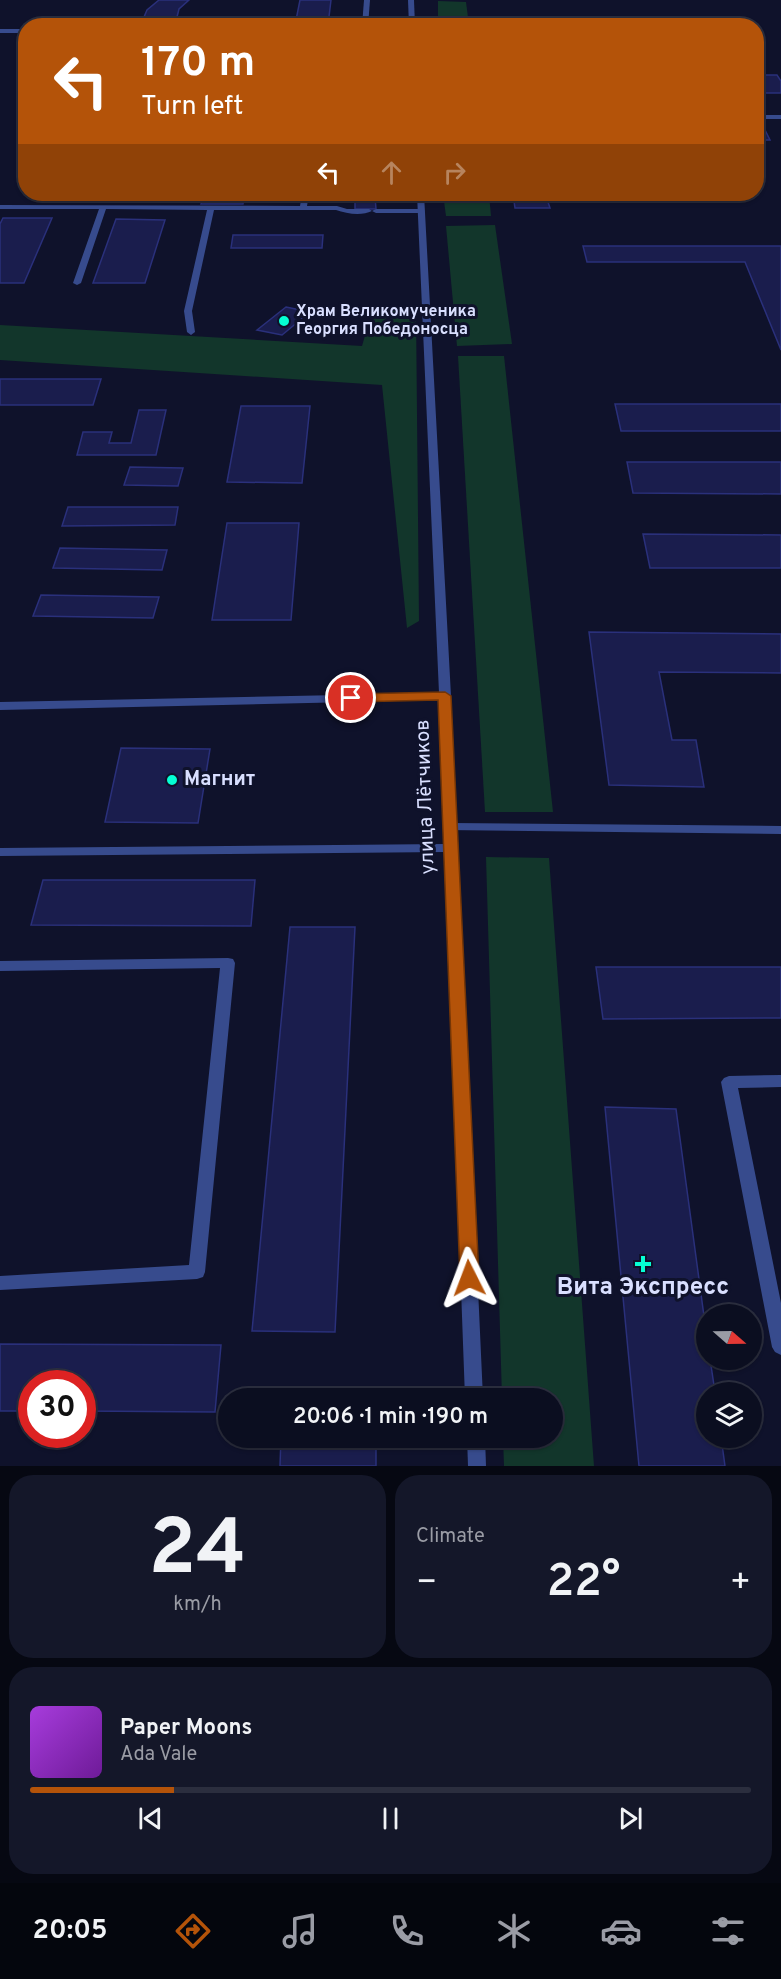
<!DOCTYPE html>
<html lang="en">
<head>
<meta charset="utf-8">
<style>
	:root { --surface:#0b0e20; --page:#141729; --text:#f1f3f6; --muted:#9a9ca5; --line:#2b2e3e; --accent:#b45309 }
	body { margin:0; font-family:Overpass,sans-serif; background:var(--page); color:var(--text); height:100vh; display:flex; flex-direction:column; font-size:22px; white-space:nowrap }
	* { box-sizing:border-box; margin:0 }
	p { font-size:20px; color:var(--muted) }
	.icon { flex:none; width:33px; height:33px; fill:none; stroke:currentColor; stroke-width:2; stroke-linecap:round; stroke-linejoin:round }
	.map { position:relative; height:1466px; overflow:hidden }
	.drawer { display:flex; flex-direction:column; gap:9px; padding:9px; background:#060812; flex:1 }
	.drawer>* { flex:none }
	.hud { position:absolute; left:18px; top:18px; width:746px; height:183px; border-radius:24px; box-shadow:0 2px 4px #0004,0 0 0 2px var(--line); background:#b45309; color:#fff; overflow:hidden }
	.needle { width:39px; rotate:110deg }
	.buttons { position:absolute; left:696px; top:1304px; display:grid; gap:12px }
	.buttons a { display:grid; place-items:center; width:66px; height:66px; border-radius:50%; background:var(--surface); box-shadow:0 2px 4px #0004,0 0 0 2px var(--line); font-size:30px }
	.speed { position:absolute; left:18px; top:1370px; display:flex; gap:12px; font-size:30px; font-weight:700; text-align:center }
	.speed>* { display:grid; place-content:center; width:78px; height:78px; border-radius:50%; background:var(--surface); box-shadow:0 2px 4px #0004,0 0 0 2px var(--line); line-height:1 }
	.speed .limit { border:9px solid #d22; background:#fff; color:#111 }
	.pin { position:absolute; display:grid; place-items:center; width:51px; height:51px; color:#fff; margin:-26px; border:3px solid #fff; border-radius:50%; box-shadow:0 2px 6px #0007 }
	.me { position:absolute; width:66px; margin:-33px; rotate:357deg; stroke-linejoin:round; filter:drop-shadow(0 0 4px #0008) }
	.turn { display:flex; align-items:center; gap:21px; height:126px; padding:0 24px; font-size:27px }
	.turn .icon { width:78px; height:78px; stroke-width:2.5 }
	.turn b { display:block; font-size:42px; line-height:51px }
	.lanes { display:flex; align-items:center; height:57px; padding:0 24px; background:#0003; justify-content:center; gap:30px; direction:ltr }
	.lanes .off { opacity:.35 }
	.big { font-size:45px; font-weight:600; line-height:1.1 }
	.drawer .tile { flex:1; display:flex; flex-direction:column; justify-content:center; gap:9px; min-width:0; padding:0 21px; border-radius:24px; background:var(--page) }
	.drawer .dial { align-items:center; gap:0 }
	.dial b { font-size:78px; line-height:1 }
	.song { display:flex; align-items:center; gap:18px }
	.cover { width:72px; height:72px; border-radius:9px; background:linear-gradient(135deg,hsl(280 70% 55%),hsl(280 70% 35%)) }
	.played { height:6px; border-radius:3px; background:linear-gradient(90deg,var(--accent) 20%,var(--line) 20%) }
	.keys { display:flex; justify-content:space-around; direction:ltr }
	.heat { display:flex; justify-content:space-between; align-items:center; font-size:33px; direction:ltr }
	.drawer .tiles { flex:1; display:grid; gap:9px; grid-template-columns:1fr 1fr }
	.tile:last-child { grid-column:span 2 }
	.trip { position:absolute; left:218px; top:1388px; width:345px; height:60px; border-radius:30px; background:var(--surface); box-shadow:0 2px 4px #0004,0 0 0 2px var(--line); font-weight:600; line-height:60px; text-align:center }
	.menu { display:flex; height:96px; justify-content:space-around; align-items:center; background:#04060d; color:var(--muted) }
	.menu .icon { width:42px; height:42px }
	.menu .current { color:var(--accent) }
	.menu b { font-size:27px; color:var(--text) }
	.map>svg:first-child { display:block }
	.green { fill:#12362b }
	.building { fill:#1a1d4d; stroke:#2a307b; stroke-width:1.5 }
	.lines { fill:none; stroke-linecap:round; stroke-linejoin:round }
	.lane { fill:#374b8d; fill-rule:evenodd }
	.street { fill:#374b8d; fill-rule:evenodd }
	.route { fill:#b45309; stroke:#753606; stroke-width:1.5 }
	.poi-dot { fill:#05ffd4; stroke:#0f122b; stroke-width:2 }
	.labels { text-anchor:middle; dominant-baseline:central; stroke-width:6; stroke-linejoin:round; paint-order:stroke }
	.far-poi-label { font-size:16px; font-weight:bold; fill:#d9dfff; stroke:#0f122b; text-anchor:start }
	.poi-label { font-size:20px; font-weight:bold; fill:#d9dfff; stroke:#0f122b; text-anchor:start }
	.street-label { font-size:20px; fill:#d9dfff; stroke:#0f122b }
	.near-poi-label { font-size:24px; font-weight:bold; fill:#d9dfff; stroke:#0f122b }
</style>
</head>
<body>
<div class="map">
<svg width="781" height="1466" viewBox="0 0 781 1466">
	<rect width="100%" height="100%" fill="#0f122b"/>
	<g class="green">
		<polygon points="438,1 466,2 469,25 438,25"/>
		<polygon points="443,194 489,194 491,216 446,216"/>
		<polygon points="495,225 512,344 457,346 446,226"/>
		<polygon points="373,308 416,310 419,621 407,628 382,385 0,360 0,325 362,346"/>
		<polygon points="458,356 504,356 553,812 485,812"/>
		<polygon points="486,857 549,858 594,1466 504,1466 503,1437 552,1437 552,1398 502,1398"/>
	</g>
	<g class="building">
		<polygon points="159,0 189,0 179,9 177,17 257,17 255,25 141,24 147,10"/>
		<polygon points="300,0 331,0 328,25 295,25"/>
		<polygon points="756,75 777,75 781,81 781,93 756,93"/>
		<polygon points="756,130 765,130 770,140 756,140"/>
		<polygon points="204,194 245,194 243,204 201,204"/>
		<polygon points="513,194 564,194 565,198 554,198 555,202 548,202 550,208 515,208"/>
		<polygon points="355,197 375,197 376,209 355,209"/>
		<polygon points="3,218 52,218 24,283 0,283 0,224"/>
		<polygon points="116,219 165,220 145,283 93,283"/>
		<polygon points="233,235 323,235 322,248 231,248"/>
		<polygon points="583,246 781,246 781,350 745,262 587,262"/>
		<polygon points="286,307 310,312 282,335 257,330"/>
		<polygon points="0,379 101,379 93,405 0,405"/>
		<polygon points="615,404 781,404 781,431 621,431"/>
		<polygon points="241,406 310,406 302,483 227,482"/>
		<polygon points="139,410 166,410 156,455 77,455 83,432 112,432 109,443 131,443"/>
		<polygon points="627,462 781,462 781,494 633,493"/>
		<polygon points="130,467 183,468 178,486 124,485"/>
		<polygon points="68,507 178,507 175,525 62,526"/>
		<polygon points="227,523 299,523 291,620 212,620"/>
		<polygon points="643,534 781,535 781,568 650,568"/>
		<polygon points="60,548 167,550 162,570 53,568"/>
		<polygon points="41,595 159,597 153,618 33,616"/>
		<polygon points="589,632 781,634 781,673 659,672 672,740 696,740 704,787 609,785"/>
		<polygon points="121,748 210,749 198,823 105,822"/>
		<polygon points="43,880 255,880 251,926 31,925"/>
		<polygon points="290,927 355,927 335,1332 252,1331"/>
		<polygon points="596,967 781,967 781,1018 603,1019"/>
		<polygon points="605,1107 676,1109 706,1331 706,1359 710,1359 715,1392 706,1392 706,1437 721,1437 725,1466 639,1466"/>
		<polygon points="0,1344 221,1345 215,1412 82,1411 82,1383 32,1383 32,1411 0,1411"/>
		<polygon points="281,1437 376,1437 376,1466 280,1466"/>
	</g>
	<g class="lines">
		<g class="lane">
			<polygon points="364,0 370,0 368,26 362,26"/>
			<rect x="0" y="29" width="26" height="4"/>
			<rect x="756" y="115" width="25" height="4"/>
			<path d="M302 194H309L307 206H337L347 209H369L372 211 376 209H421L425 211 421 213H376L372 211C362 216 347 214 336 210H214L192 311 195 332 191 335 187 332 184 311 207 210 106 209 81 283 77 285 73 283 99 209H0V205L300 206Z"/>
			<polygon points="450,823 781,826 781,834 445,830 444,827"/>
			<polygon points="781,1075 781,1087 738,1088 781,1303 781,1355 775,1352 772,1347 721,1082 724,1078 729,1076"/>
		</g>
		<g class="street">
			<polygon points="408,0 414,0 415,26 409,26"/>
			<polygon points="417,194 424,194 451,696 483,1398 465,1398 445,852 0,856 0,848 445,844 439,700 0,710 0,702 439,693"/>
			<polygon points="228,958 233,959 235,963 205,1272 203,1277 197,1279 0,1290 0,1276 189,1265 220,968 0,971 0,961"/>
			<polygon points="467,1437 485,1437 486,1466 468,1466"/>
		</g>
	</g>
	<polygon class="route" points="445,692 451,696 479,1278 476,1284 469,1287 463,1284 460,1278 438,700 351,702 345,698 351,694"/>
	<g class="poi-dot">
		<circle cx="284" cy="321" r="6"/>
		<circle cx="172" cy="780" r="6"/>
		<path d="M640 1255h6v6h6v6h-6v6h-6v-6h-6v-6h6z"/>
	</g>
	<g class="labels">
		<g class="far-poi-label">
			<text x="296" y="312">Храм Великомученика<tspan x="296" dy="18">Георгия Победоносца</tspan></text>
		</g>
		<g class="poi-label">
			<text x="184" y="780">Магнит</text>
		</g>
		<g class="street-label">
			<text transform="translate(426 797) rotate(-92)">улица Лётчиков</text>
		</g>
		<g class="near-poi-label">
			<text x="643" y="1288">Вита Экспресс</text>
		</g>
	</g>
</svg>
<div class="buttons">
<a><svg class="needle" viewBox="-14 -14 28 28"><path d="M0-13l5 13h-10z" fill="#e53935"/><path d="M0 13l5-13h-10z" fill="#9a9ca5"/></svg></a>
<a><svg class="icon" aria-label="layers" viewBox="0 0 24 24"><path d="M12 4l9 5-9 5-9-5zM3 14l9 5 9-5"/></svg></a>
</div>
<div class="speed"><div class="limit">30</div></div>
<div class="pin" style="left:351px;top:698px;background:#d93025"><svg class="icon" aria-label="arrive" viewBox="0 0 24 24"><path d="M6 21V4h12l-3 4 3 4H6"/></svg></div>
<svg class="me" style="left:469px;top:1278px" viewBox="-20 -20 40 40"><path d="M0-17L14 15 0 8-14 15z" fill="#b45309" stroke="#fff" stroke-width="4"/></svg>
<div class="trip">20:06 · 1 min · 190 m</div>
<div class="hud">
<div class="turn"><svg class="icon" aria-label="left" viewBox="0 0 24 24"><path d="M17 20v-9H6M10 6l-5 5 5 5"/></svg><div><b>170 m</b>Turn left</div></div>
<div class="lanes"><svg class="icon" aria-label="left" viewBox="0 0 24 24"><path d="M17 20v-9H6M10 6l-5 5 5 5"/></svg><svg class="icon off" aria-label="ahead" viewBox="0 0 24 24"><path d="M12 20V5M6 11l6-6 6 6"/></svg><svg class="icon off" aria-label="right" viewBox="0 0 24 24"><path d="M7 20v-9h11M14 6l5 5-5 5"/></svg></div>
</div>
</div>
<section class="drawer">
<div class="tiles">
<div class="tile dial"><b>24</b><p>km/h</p></div>
<div class="tile"><p>Climate</p>
<div class="heat"><a>−</a><b class="big">22°</b><a>+</a></div>
</div>
<div class="tile">
<div class="song"><i class="cover"></i><div><b>Paper Moons</b><p>Ada Vale</p></div></div>
<div class="played"></div>
<div class="keys"><svg class="icon" aria-label="previous" viewBox="0 0 24 24"><path d="M18 5L8 12l10 7zM5 5v14"/></svg><svg class="icon" aria-label="pause" viewBox="0 0 24 24"><path d="M8 5v14M16 5v14"/></svg><svg class="icon" aria-label="next" viewBox="0 0 24 24"><path d="M6 5l10 7-10 7zM19 5v14"/></svg></div>
</div>
</div>
</section>
<nav class="menu">
<b>20:05</b>
<svg class="icon current" aria-label="directions" viewBox="0 0 24 24"><path d="M12 3l9 9-9 9-9-9zM9 14v-3h6M13 9l2 2-2 2"/></svg>
<svg class="icon" aria-label="music" viewBox="0 0 24 24"><path d="M9 18V5l10-2v13"/><circle cx="6" cy="18" r="3"/><circle cx="16" cy="16" r="3"/></svg>
<svg class="icon" aria-label="phone" viewBox="0 0 24 24"><path d="M5 4h4l2 5-3 2q2 4 5 5l2-3 5 2v4C11 20 4 13 5 4z"/></svg>
<svg class="icon" aria-label="climate" viewBox="0 0 24 24"><path d="M12 3v18M4 7l16 10M4 17L20 7"/></svg>
<svg class="icon" aria-label="car" viewBox="0 0 24 24"><path d="M5 17H2v-5l4-1 3-4h7l3 4 3 1v5h-3M9 17h6M6 11h13"/><circle cx="7" cy="17" r="2"/><circle cx="17" cy="17" r="2"/></svg>
<svg class="icon" aria-label="filters" viewBox="0 0 24 24"><path d="M4 7h16M4 17h16"/><circle cx="9" cy="7" r="2"/><circle cx="15" cy="17" r="2"/></svg>
</nav>
</body>
</html>
